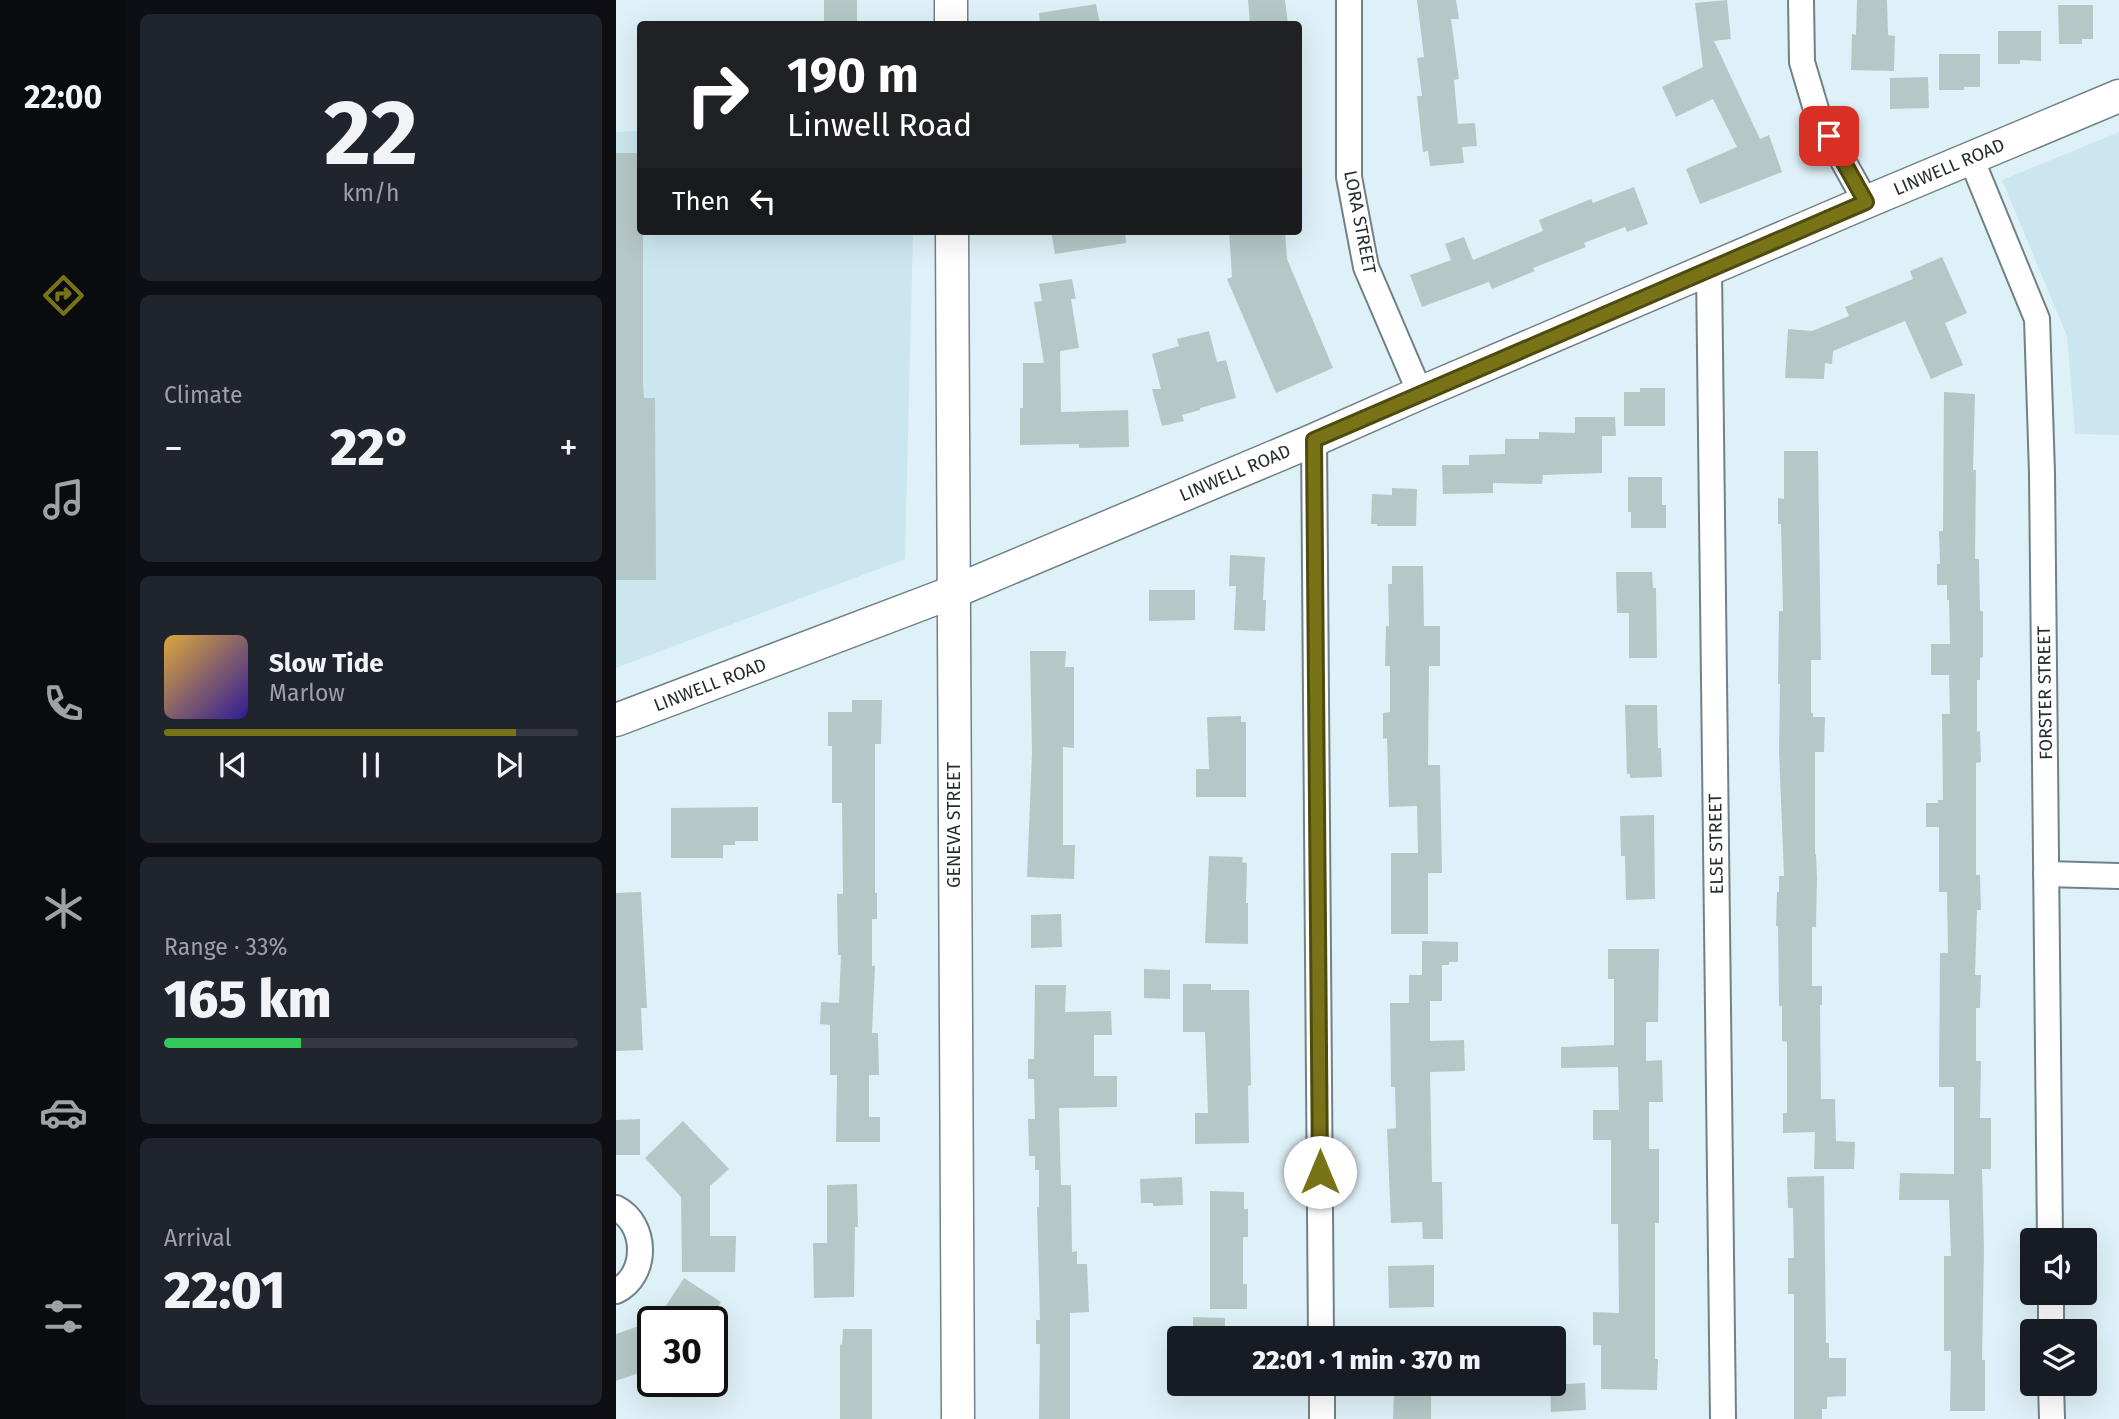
<!DOCTYPE html>
<html lang="en">
<head>
<meta charset="utf-8">
<style>
	:root { --surface:#171b24; --page:#20242c; --text:#f1f3f6; --muted:#9ea1a6; --line:#363941; --accent:#787317 }
	body { margin:0; font-family:"Fira Sans",sans-serif; background:var(--page); color:var(--text); height:100vh; display:flex; flex-direction:column; font-size:26px; white-space:nowrap }
	* { box-sizing:border-box; margin:0 }
	p { font-size:23px; color:var(--muted) }
	.icon { flex:none; width:38px; height:38px; fill:none; stroke:currentColor; stroke-width:2; stroke-linecap:round; stroke-linejoin:round }
	.map { position:relative; flex:1; overflow:hidden }
	.side { display:flex; flex-direction:column; gap:14px; padding:14px; background:#0d0f14; width:490px }
	.side>* { flex:none }
	.banner { position:absolute; left:21px; top:21px; width:665px; height:214px; border-radius:7px; box-shadow:0 7px 28px #0002; background:#202124; color:#fff; overflow:hidden }
	.controls { position:absolute; left:1404px; top:1228px; display:grid; gap:14px }
	.controls a { display:grid; place-items:center; width:77px; height:77px; border-radius:7px; background:var(--surface); box-shadow:0 7px 28px #0002; font-size:35px }
	.speed { position:absolute; left:21px; top:1306px; display:flex; gap:14px; font-size:35px; font-weight:700; text-align:center }
	.speed>* { display:grid; place-content:center; width:91px; height:91px; border-radius:50%; background:var(--surface); box-shadow:0 7px 28px #0002; line-height:1 }
	.speed .limit { border:4px solid #111; border-radius:10px; background:#fff; color:#111 }
	.pin { position:absolute; display:grid; place-items:center; width:60px; height:60px; color:#fff; margin:-30px; border-radius:14px; box-shadow:0 4px 10px #0006 }
	.me { position:absolute; width:77px; margin:-38px; rotate:0deg; stroke-linejoin:round; filter:drop-shadow(0 0 5px #0008) }
	.turn { display:flex; align-items:center; gap:24px; height:147px; padding:0 35px; font-size:32px }
	.turn .icon { width:91px; height:91px; stroke-width:2.5 }
	.turn b { display:block; font-size:49px; line-height:60px }
	.then { display:flex; align-items:center; height:66px; padding:0 35px; background:#0003; gap:14px; font-size:26px }
	.big { font-size:52px; font-weight:800; line-height:1.1 }
	.side .widget { flex:1; display:flex; flex-direction:column; justify-content:center; gap:10px; min-width:0; padding:0 24px; border-radius:10px; background:var(--page) }
	.side .dial { align-items:center; gap:0 }
	.dial b { font-size:91px; line-height:1 }
	.song { display:flex; align-items:center; gap:21px }
	.cover { width:84px; height:84px; border-radius:10px; background:linear-gradient(135deg,hsl(40 70% 55%),hsl(250 70% 35%)) }
	.played { height:7px; border-radius:4px; background:linear-gradient(90deg,var(--accent) 85%,var(--line) 85%) }
	.keys { display:flex; justify-content:space-around; direction:ltr }
	.heat { display:flex; justify-content:space-between; align-items:center; font-size:38px; direction:ltr }
	.charge { height:10px; border-radius:5px; background:linear-gradient(90deg,#34c759 33%,var(--line) 0) }
	.trip { position:absolute; left:551px; top:1326px; width:399px; height:70px; border-radius:7px; background:var(--surface); box-shadow:0 7px 28px #0002; font-weight:800; line-height:70px; text-align:center }
	main { display:flex; flex:1; min-height:0 }
	.tab-bar { display:flex; flex-direction:column; width:126px; justify-content:space-around; align-items:center; background:#090b0e; color:var(--muted) }
	.tab-bar .icon { width:49px; height:49px }
	.tab-bar .active { color:var(--accent) }
	.tab-bar b { font-size:32px; color:var(--text) }
	.map>svg:first-child { display:block }
	.built { fill:#cce6f0 }
	.building { fill:#b5c8c8 }
	.lines { fill:none; stroke-linecap:round; stroke-linejoin:round }
	.minor-casing { stroke:#718287; stroke-width:28 }
	.major-casing { stroke:#718287; stroke-width:35 }
	.minor { stroke:#fff; stroke-width:24 }
	.major { stroke:#fff; stroke-width:32 }
	.route-casing { stroke:#4e4b0f; stroke-width:18 }
	.route { stroke:#787317; stroke-width:12 }
	.labels { text-anchor:middle; dominant-baseline:central; stroke-width:5; stroke-linejoin:round; paint-order:stroke }
	.street-label { font-size:18px; fill:#262d2f; stroke:#fff }
</style>
</head>
<body>
<main>
<nav class="tab-bar">
<b>22:00</b>
<svg class="icon active" aria-label="directions" viewBox="0 0 24 24"><path d="M12 3l9 9-9 9-9-9zM9 14v-3h6M13 9l2 2-2 2"/></svg>
<svg class="icon" aria-label="music" viewBox="0 0 24 24"><path d="M9 18V5l10-2v13"/><circle cx="6" cy="18" r="3"/><circle cx="16" cy="16" r="3"/></svg>
<svg class="icon" aria-label="phone" viewBox="0 0 24 24"><path d="M5 4h4l2 5-3 2q2 4 5 5l2-3 5 2v4C11 20 4 13 5 4z"/></svg>
<svg class="icon" aria-label="climate" viewBox="0 0 24 24"><path d="M12 3v18M4 7l16 10M4 17L20 7"/></svg>
<svg class="icon" aria-label="car" viewBox="0 0 24 24"><path d="M5 17H2v-5l4-1 3-4h7l3 4 3 1v5h-3M9 17h6M6 11h13"/><circle cx="7" cy="17" r="2"/><circle cx="17" cy="17" r="2"/></svg>
<svg class="icon" aria-label="filters" viewBox="0 0 24 24"><path d="M4 7h16M4 17h16"/><circle cx="9" cy="7" r="2"/><circle cx="15" cy="17" r="2"/></svg>
</nav>
<section class="side">
<div class="widget dial"><b>22</b><p>km/h</p></div>
<div class="widget"><p>Climate</p>
<div class="heat"><a>−</a><b class="big">22°</b><a>+</a></div>
</div>
<div class="widget">
<div class="song"><i class="cover"></i><div><b>Slow Tide</b><p>Marlow</p></div></div>
<div class="played"></div>
<div class="keys"><svg class="icon" aria-label="previous" viewBox="0 0 24 24"><path d="M18 5L8 12l10 7zM5 5v14"/></svg><svg class="icon" aria-label="pause" viewBox="0 0 24 24"><path d="M8 5v14M16 5v14"/></svg><svg class="icon" aria-label="next" viewBox="0 0 24 24"><path d="M6 5l10 7-10 7zM19 5v14"/></svg></div>
</div>
<div class="widget"><p>Range · 33%</p><b class="big">165 km</b><div class="charge"></div></div>
<div class="widget"><p>Arrival</p><b class="big">22:01</b></div>
</section>
<div class="map">
<svg width="1503" height="1419" viewBox="0 0 1503 1419">
	<rect width="100%" height="100%" fill="#dff1f8"/>
	<g class="built">
		<polygon points="24,131 24,231 297,231 289,559 0,668 0,132"/>
		<polygon points="1503,132 1503,435 1459,434 1451,336 1386,180"/>
	</g>
	<g class="building">
		<rect x="208" y="0" width="33" height="24"/>
		<polygon points="632,0 669,0 672,24 634,24"/>
		<polygon points="801,0 840,0 843,19 835,19 843,79 838,80 842,124 859,123 861,146 846,147 848,163 814,166 812,151 807,152 801,96 806,96 801,58 808,57"/>
		<polygon points="1111,0 1115,39 1098,41 1144,139 1153,135 1166,172 1084,204 1070,169 1121,147 1097,99 1060,117 1046,87 1087,67 1079,3"/>
		<polygon points="1241,0 1271,0 1272,35 1279,36 1278,71 1235,70 1236,34 1240,35"/>
		<polygon points="480,4 484,24 424,24 423,13"/>
		<polygon points="1442,5 1477,5 1477,39 1466,39 1466,44 1443,44"/>
		<polygon points="1382,31 1425,31 1425,61 1404,60 1404,64 1382,64"/>
		<polygon points="1323,54 1364,54 1364,87 1348,87 1348,90 1323,90"/>
		<polygon points="1312,77 1313,108 1274,109 1274,78"/>
		<polygon points="0,153 24,153 24,231 27,231 27,383 28,398 39,398 40,580 0,580"/>
		<polygon points="1018,187 1032,224 1011,232 1009,227 968,243 970,247 917,268 919,271 876,289 873,282 806,307 794,275 835,260 829,244 848,237 857,260 927,231 923,220 975,199 977,203"/>
		<polygon points="435,231 509,231 510,243 439,254"/>
		<polygon points="613,231 669,231 671,259 717,368 660,393 611,279 616,277"/>
		<polygon points="1326,257 1351,313 1329,323 1347,365 1315,379 1289,321 1217,351 1216,364 1209,363 1208,379 1169,378 1172,329 1196,331 1233,316 1229,307 1297,279 1294,271"/>
		<polygon points="456,279 460,299 455,299 463,348 444,351 445,412 512,410 513,447 463,448 463,444 404,445 404,408 407,408 407,363 428,363 418,302 426,301 423,284"/>
		<polygon points="593,331 601,362 610,360 620,398 584,408 584,410 566,415 568,421 546,426 536,389 545,389 536,354 563,346 561,339"/>
		<polygon points="1024,388 1049,388 1049,426 1008,426 1008,392 1024,392"/>
		<polygon points="1328,392 1359,394 1357,470 1360,470 1359,559 1363,559 1364,611 1367,611 1367,657 1364,658 1364,680 1361,680 1361,732 1364,731 1365,762 1360,763 1360,875 1364,875 1365,910 1361,910 1359,975 1365,975 1364,1008 1360,1008 1360,1061 1365,1061 1364,1118 1375,1118 1375,1169 1366,1169 1368,1249 1366,1360 1369,1360 1369,1411 1334,1411 1335,1351 1328,1351 1328,1256 1335,1256 1333,1200 1283,1200 1284,1173 1338,1174 1338,1087 1323,1087 1324,953 1332,953 1331,892 1323,892 1323,827 1310,827 1310,803 1322,803 1322,800 1327,800 1326,714 1334,714 1333,675 1315,675 1315,644 1334,644 1333,600 1331,600 1331,585 1321,585 1321,564 1324,564 1323,531 1327,531"/>
		<polygon points="959,417 999,417 1000,436 986,436 986,473 927,475 926,484 877,483 877,493 827,494 826,465 853,465 853,455 889,454 889,439 923,439 923,432 959,433"/>
		<polygon points="1168,451 1202,451 1205,660 1195,660 1195,713 1197,713 1197,717 1209,717 1208,752 1199,752 1199,854 1200,854 1201,878 1200,927 1196,927 1196,986 1206,986 1206,1005 1204,1005 1205,1099 1219,1099 1220,1141 1239,1142 1238,1169 1198,1169 1199,1132 1167,1133 1167,1113 1171,1113 1171,1042 1166,1041 1166,1006 1163,1006 1162,926 1160,926 1161,892 1163,892 1163,876 1168,876 1163,751 1164,684 1162,684 1163,611 1167,611 1165,524 1162,524 1162,498 1168,499"/>
		<polygon points="1012,477 1046,477 1046,505 1050,505 1050,528 1015,528 1015,512 1012,512"/>
		<polygon points="776,488 801,489 800,526 761,526 761,524 755,524 756,494 776,495"/>
		<polygon points="614,555 649,557 647,600 650,600 649,631 618,630 620,586 613,586"/>
		<polygon points="776,566 807,566 808,626 824,626 824,666 813,666 812,765 824,765 826,873 812,873 812,934 775,934 775,853 802,853 801,806 773,807 771,738 767,739 767,713 774,712 774,666 769,666 770,626 773,626 772,584 776,584"/>
		<polygon points="1000,572 1036,572 1037,588 1040,588 1041,658 1013,658 1013,613 1001,613"/>
		<polygon points="533,590 579,590 579,620 533,621"/>
		<polygon points="414,651 450,651 449,667 458,667 458,748 447,747 447,845 459,845 458,879 411,877 416,753"/>
		<polygon points="236,700 266,700 265,744 259,744 259,893 261,893 261,919 256,919 256,966 259,966 256,1033 262,1033 263,1075 253,1075 253,1117 264,1117 264,1142 220,1142 221,1075 214,1075 214,1025 204,1024 205,1002 223,1003 225,955 222,955 221,894 227,894 226,803 216,803 216,746 212,746 212,712 236,712"/>
		<polygon points="1009,705 1041,705 1042,748 1045,748 1046,777 1014,778 1014,774 1011,774"/>
		<polygon points="625,716 625,722 630,722 630,797 580,797 580,769 593,769 591,717"/>
		<polygon points="142,807 142,841 119,841 119,845 107,845 107,858 55,858 55,808"/>
		<polygon points="1038,815 1039,899 1010,900 1009,856 1005,856 1004,816"/>
		<polygon points="593,856 627,857 626,862 631,863 630,903 632,903 632,944 589,943"/>
		<polygon points="25,892 31,1008 25,1008 27,1050 0,1051 0,893"/>
		<polygon points="445,914 446,947 415,948 415,915"/>
		<polygon points="806,941 842,942 842,962 833,962 833,965 826,965 826,1001 814,1001 814,1041 848,1040 849,1071 814,1072 816,1182 826,1182 827,1239 807,1239 806,1222 775,1223 771,1129 780,1128 779,1087 775,1087 774,1003 793,1003 793,975 806,975"/>
		<polygon points="992,949 1043,949 1042,1022 1030,1022 1030,1061 1046,1060 1047,1102 1033,1102 1033,1149 1043,1149 1043,1223 1039,1223 1039,1359 1042,1359 1041,1390 985,1389 985,1345 977,1345 977,1312 1003,1313 1002,1224 995,1224 995,1140 977,1140 977,1110 1003,1110 1002,1067 945,1068 945,1047 998,1045 998,979 992,979"/>
		<polygon points="528,969 554,970 554,999 528,998"/>
		<polygon points="567,984 595,984 595,990 633,990 635,1085 632,1086 633,1143 579,1144 579,1113 592,1113 589,1032 567,1032"/>
		<polygon points="419,985 450,985 449,1012 495,1011 496,1035 478,1035 478,1076 501,1076 501,1107 443,1108 445,1185 455,1185 456,1252 461,1251 461,1264 471,1264 473,1312 454,1313 454,1419 423,1419 424,1344 420,1344 420,1320 424,1320 421,1207 423,1207 423,1170 419,1170 419,1156 413,1156 412,1119 419,1119 418,1079 412,1079 412,1059 418,1059"/>
		<polygon points="24,1119 24,1155 0,1155 0,1120"/>
		<polygon points="67,1121 113,1169 94,1186 94,1236 120,1236 119,1272 66,1272 65,1197 29,1158"/>
		<polygon points="1208,1176 1210,1343 1213,1343 1213,1358 1230,1358 1230,1396 1211,1397 1211,1409 1206,1409 1206,1419 1178,1419 1178,1294 1172,1294 1172,1258 1178,1258 1177,1208 1172,1208 1171,1177"/>
		<polygon points="566,1177 567,1205 537,1206 537,1203 525,1203 524,1179"/>
		<polygon points="241,1184 242,1227 239,1227 238,1297 198,1298 197,1243 211,1243 211,1185"/>
		<polygon points="594,1191 628,1192 628,1209 632,1209 632,1237 627,1237 627,1284 631,1284 631,1309 594,1309"/>
		<polygon points="818,1265 818,1307 773,1308 772,1266"/>
		<polygon points="68,1278 105,1302 93,1321 40,1321"/>
		<polygon points="577,1317 609,1318 609,1339 577,1339"/>
		<polygon points="26,1325 37,1354 37,1368 0,1381 0,1334"/>
		<polygon points="227,1329 256,1329 256,1419 224,1419 224,1344 226,1345"/>
		<polygon points="969,1383 970,1410 935,1412 934,1385"/>
		<polygon points="778,1394 815,1395 815,1419 777,1419"/>
	</g>
	<g class="lines">
		<g class="minor-casing">
			<g id="minor">
				<polyline points="733,0 733,177 750,267 804,393"/>
				<polyline points="1185,0 1186,62 1202,116 1250,202"/>
				<polyline points="1355,158 1421,319 1426,473 1434,1241"/>
				<polyline points="1093,269 1107,1419"/>
				<polyline points="698,440 705,1339"/>
				<polyline points="1430,874 1503,876"/>
				<path d="M0 1208C32 1224 32 1276 0 1291"/>
				<polyline points="1435,1293 1435,1332"/>
				<polyline points="706,1384 706,1419"/>
				<polyline points="1435,1384 1436,1419"/>
			</g>
		</g>
		<g class="major-casing">
			<g id="major">
				<polyline points="335,0 335,24"/>
				<polyline points="336,231 342,1419"/>
				<polyline points="0,720 337,592 698,440 804,393 1250,202 1503,96"/>
			</g>
		</g>
		<use href="#minor" class="minor"/>
		<use href="#major" class="major"/>
	</g>
	<g class="lines">
		<g class="route-casing">
			<polyline id="route" points="704,1172 698,440 1250,202 1213,136"/>
		</g>
		<use href="#route" class="route"/>
	</g>
	<g class="labels">
		<g class="street-label">
			<text transform="translate(1333 167) rotate(-23)">LINWELL ROAD</text>
			<text transform="translate(744 222) rotate(79)">LORA STREET</text>
			<text transform="translate(619 473) rotate(-23)">LINWELL ROAD</text>
			<text transform="translate(94 685) rotate(-21)">LINWELL ROAD</text>
			<text transform="translate(1429 693) rotate(-91)">FORSTER STREET</text>
			<text transform="translate(338 825) rotate(-90)">GENEVA STREET</text>
			<text transform="translate(1100 844) rotate(-91)">ELSE STREET</text>
		</g>
	</g>
</svg>
<div class="controls">
<a><svg class="icon" aria-label="sound" viewBox="0 0 24 24"><path d="M4 9h4l5-4v14l-5-4H4zM17 9q2 3 0 6"/></svg></a>
<a><svg class="icon" aria-label="layers" viewBox="0 0 24 24"><path d="M12 4l9 5-9 5-9-5zM3 14l9 5 9-5"/></svg></a>
</div>
<div class="speed"><div class="limit">30</div></div>
<div class="pin" style="left:1213px;top:136px;background:#d93025"><svg class="icon" aria-label="arrive" viewBox="0 0 24 24"><path d="M6 21V4h12l-3 4 3 4H6"/></svg></div>
<svg class="me" style="left:704px;top:1172px" viewBox="-20 -20 40 40"><circle r="19" fill="#fff"/><path d="M0-13L10 11 0 6-10 11z" fill="#787317"/></svg>
<div class="trip">22:01 · 1 min · 370 m</div>
<div class="banner">
<div class="turn"><svg class="icon" aria-label="right" viewBox="0 0 24 24"><path d="M7 20v-9h11M14 6l5 5-5 5"/></svg><div><b>190 m</b>Linwell Road</div></div>
<div class="then">Then<svg class="icon" aria-label="left" viewBox="0 0 24 24"><path d="M17 20v-9H6M10 6l-5 5 5 5"/></svg></div>
</div>
</div>
</main>
</body>
</html>
